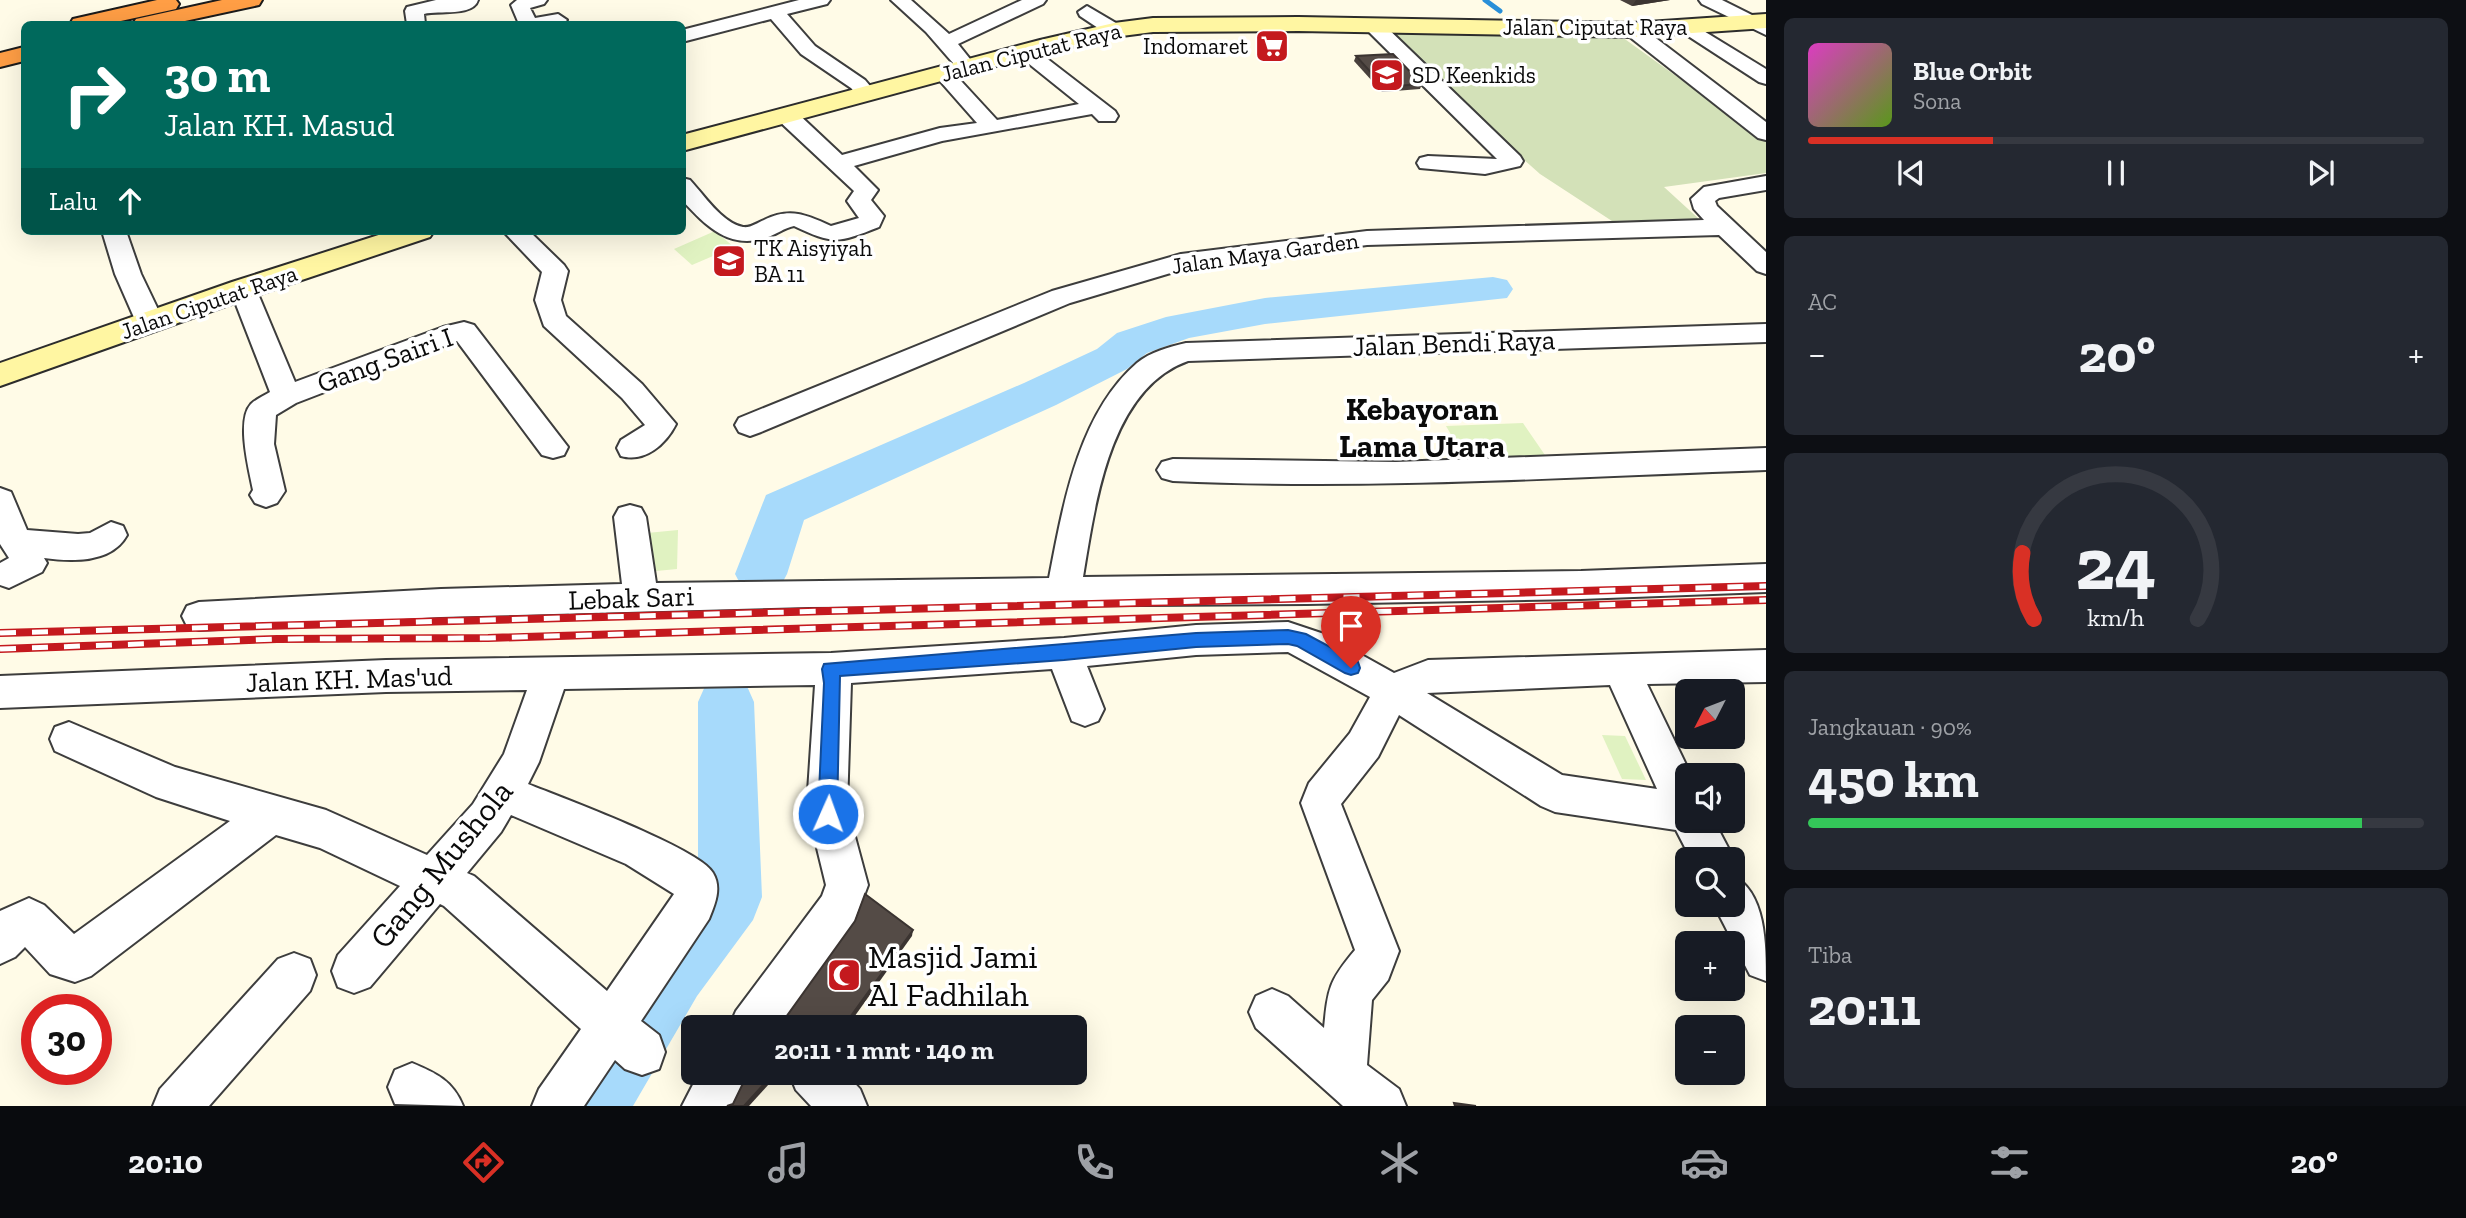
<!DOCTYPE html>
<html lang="id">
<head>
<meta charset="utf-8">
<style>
	:root { --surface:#171b24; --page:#242831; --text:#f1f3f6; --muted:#9ea1a6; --line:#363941; --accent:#d93025 }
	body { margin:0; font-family:"Zilla Slab",serif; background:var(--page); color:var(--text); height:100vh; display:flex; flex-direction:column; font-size:26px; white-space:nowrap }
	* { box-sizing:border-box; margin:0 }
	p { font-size:23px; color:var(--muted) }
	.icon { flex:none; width:38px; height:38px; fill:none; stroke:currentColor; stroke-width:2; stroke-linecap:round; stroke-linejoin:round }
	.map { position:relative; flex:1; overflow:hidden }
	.panel { display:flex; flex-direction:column; gap:18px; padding:18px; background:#0d0f14; width:700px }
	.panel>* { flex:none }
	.hud { position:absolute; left:21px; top:21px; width:665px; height:214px; border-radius:10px; box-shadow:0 7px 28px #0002; background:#00695c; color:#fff; overflow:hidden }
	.needle { width:46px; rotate:228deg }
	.buttons { position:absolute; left:1675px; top:679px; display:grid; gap:14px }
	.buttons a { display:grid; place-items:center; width:70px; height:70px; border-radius:10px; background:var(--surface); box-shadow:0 7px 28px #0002; font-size:35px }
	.speed { position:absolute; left:21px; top:994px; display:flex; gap:14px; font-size:35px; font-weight:700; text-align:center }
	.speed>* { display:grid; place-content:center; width:91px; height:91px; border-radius:50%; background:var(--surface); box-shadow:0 7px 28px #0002; line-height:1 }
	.speed .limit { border:10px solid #d22; background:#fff; color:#111 }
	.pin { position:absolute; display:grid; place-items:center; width:60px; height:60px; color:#fff; margin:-72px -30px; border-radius:50% 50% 50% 0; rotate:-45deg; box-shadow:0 0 7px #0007 }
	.pin .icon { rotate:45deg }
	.me { position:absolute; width:77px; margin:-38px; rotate:2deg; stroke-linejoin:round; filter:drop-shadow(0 0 5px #0008) }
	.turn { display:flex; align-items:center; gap:24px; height:147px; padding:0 28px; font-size:32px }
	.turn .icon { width:91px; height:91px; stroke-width:2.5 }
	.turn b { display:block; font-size:49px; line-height:60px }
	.then { display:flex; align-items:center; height:66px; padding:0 28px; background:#0003; gap:14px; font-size:26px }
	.big { font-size:52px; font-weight:700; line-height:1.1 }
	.panel .card { flex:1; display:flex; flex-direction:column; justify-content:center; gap:10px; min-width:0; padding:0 24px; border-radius:10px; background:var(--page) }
	.panel .dial { align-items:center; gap:0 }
	.dial svg { height:182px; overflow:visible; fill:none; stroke:var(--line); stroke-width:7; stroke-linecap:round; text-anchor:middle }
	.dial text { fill:var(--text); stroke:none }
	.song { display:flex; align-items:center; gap:21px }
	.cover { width:84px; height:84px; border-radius:10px; background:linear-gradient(135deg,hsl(310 70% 55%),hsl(90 70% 35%)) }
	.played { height:7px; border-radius:4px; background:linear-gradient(90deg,var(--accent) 30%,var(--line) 30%) }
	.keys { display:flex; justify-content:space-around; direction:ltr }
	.heat { display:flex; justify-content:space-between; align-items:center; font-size:38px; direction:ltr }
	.charge { height:10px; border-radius:5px; background:linear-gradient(90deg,#34c759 90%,var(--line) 0) }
	.trip { position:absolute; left:681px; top:1015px; width:406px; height:70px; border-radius:10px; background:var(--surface); box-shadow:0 7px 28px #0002; font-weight:700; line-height:70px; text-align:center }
	.menu { display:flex; height:112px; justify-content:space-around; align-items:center; background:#090b0e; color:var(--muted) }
	.menu .icon { width:49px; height:49px }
	.menu .on { color:var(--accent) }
	.menu b { font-size:32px; color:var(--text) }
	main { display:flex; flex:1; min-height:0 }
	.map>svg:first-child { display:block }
	.cemetery { fill:#d3e1b8 }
	.pitch { fill:#e0f2c1 }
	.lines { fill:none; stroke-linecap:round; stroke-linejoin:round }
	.stream { stroke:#298fd8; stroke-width:5 }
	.river { fill:#a7dafb; fill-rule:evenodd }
	.street-casing { stroke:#3d3d3d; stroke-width:4 }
	.secondary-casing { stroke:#2c2c2c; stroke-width:4 }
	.highway-casing { stroke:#1b1b1b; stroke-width:4 }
	.street { fill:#fff; fill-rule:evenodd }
	.secondary { fill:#fff6a2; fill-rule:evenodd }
	.highway { fill:#ff9e45; fill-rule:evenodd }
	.rail-casing { stroke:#c4191e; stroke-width:8 }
	.rail { stroke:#fff; stroke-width:5; stroke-dasharray:16; stroke-linecap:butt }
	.wall { fill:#48403c }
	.shaded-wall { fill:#3b3431 }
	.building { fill:#544b46; stroke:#3b3431; stroke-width:2 }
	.route { fill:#1a73e8; stroke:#114b97; stroke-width:2 }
	.labels { text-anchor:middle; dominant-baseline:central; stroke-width:7; stroke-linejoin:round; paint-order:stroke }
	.far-street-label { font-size:23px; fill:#0a0a0a; stroke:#fff }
	.far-poi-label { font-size:23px; fill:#0a0a0a; stroke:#fff; text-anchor:start }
	.street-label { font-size:28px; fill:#0a0a0a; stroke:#fff }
	.quarter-label { font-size:32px; font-weight:bold; fill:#0a0a0a; stroke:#fff }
	.near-street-label { font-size:33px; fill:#0a0a0a; stroke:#fff }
	.near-poi-label { font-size:33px; fill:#0a0a0a; stroke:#fff; text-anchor:start }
</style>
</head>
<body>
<main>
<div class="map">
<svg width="1766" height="1106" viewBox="0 0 1766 1106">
	<rect width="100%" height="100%" fill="#fffbe7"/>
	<polygon class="cemetery" points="1388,29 1622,37 1766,141 1766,173 1664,187 1699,219 1612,221 1540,174 1452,96"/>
	<g class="pitch">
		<polygon points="715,231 734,247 692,265 674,249"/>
		<polygon points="1523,423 1547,458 1467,462 1446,426"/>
		<polygon points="678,530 677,569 646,572 647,533"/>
		<polygon points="1602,735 1625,736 1646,780 1622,779"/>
	</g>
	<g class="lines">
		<polyline class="stream" points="1485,0 1500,11"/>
		<g class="river">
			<polygon points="1493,277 1507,280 1513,289 1507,298 1265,324 1189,338 1147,353 1127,369 1056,405 804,520 787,574 779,589 761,595 743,589 735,574 766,495 1024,383 1097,349 1117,333 1166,317 1265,298"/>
			<polygon points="726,677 746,684 754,702 762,897 753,920 697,996 633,1106 555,1106 566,1080 649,948 698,886 698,702 706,684"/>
		</g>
		<g class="street-casing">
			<g id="street">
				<path d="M436 0H478C473 17 439 10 424 14L425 24H407L405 11 407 7Z"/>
				<polygon points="517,0 547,0 544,4 530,8 535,18 558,14 567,20 563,24 519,24 511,5"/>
				<polygon points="799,0 830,0 827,4 787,14 815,46 865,80 876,93 873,97 859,97 851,88 801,54 771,19 682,42 682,30"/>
				<polygon points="891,0 911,0 949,34 1022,0 1046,0 1043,4 958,44 970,59 967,63 953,63 926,32"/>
				<polygon points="1699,0 1722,0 1766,22 1766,35 1702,4"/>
				<polygon points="1087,6 1121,26 1124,30 1121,34 1107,34 1080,16 1078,12"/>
				<polygon points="1374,20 1381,22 1520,156 1523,161 1520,166 1485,174 1420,168 1417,163 1420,158 1428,156 1497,159 1367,30 1364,26 1367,22"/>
				<polygon points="1689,22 1766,69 1766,84 1759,82 1682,32 1679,28"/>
				<polygon points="1633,24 1640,26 1766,122 1766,140 1758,138 1626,34 1623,30"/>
				<path d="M1025 45 1032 47 1115 111 1118 116 1115 121H1099L1092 114 942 141 854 166 878 190 871 200 884 216 879 227C838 243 834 245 794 226 784 228 777 234 768 237 730 251 706 226 682 200V178L690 180C704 195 722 223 743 227 751 228 757 223 764 220 790 207 807 215 831 226L859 218 847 201 854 191 778 120 775 115 778 110H794L842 155 940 128 977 123 933 73 936 69H950L997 120 1079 104 1018 55 1015 51 1018 47Z"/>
				<polygon points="1766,176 1766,190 1719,198 1715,201 1717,206 1766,252 1766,274 1757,271 1719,235 1367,245 1184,269 1070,303 761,432 750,436 739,432 735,425 739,418 1052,291 1181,254 1367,231 1704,220 1694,209 1691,199 1704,187"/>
				<polygon points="102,231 126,231 141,274 164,322 160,328 150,331 140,328 136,322 115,274"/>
				<path d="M503 231H529L564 265 568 271 561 300 566 316 642 384 676 424C666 444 645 463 621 456L617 448 621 440 645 425 622 398 544 326 535 300 542 272Z"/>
				<path d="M243 281 252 283 256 289 295 382 443 327 464 322 474 325 568 447 564 455 553 458 542 455 457 341 296 403 276 415 274 444 285 491 277 503 266 507 255 503 250 495 253 490C249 470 236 420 251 404 256 399 264 396 270 392L230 289 234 283Z"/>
				<path d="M1766 324V342L1188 361C1109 389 1095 506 1083 577L1581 571 1766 564V592L1581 599 1307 604 809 607 441 617 199 630 187 626 182 616 187 606 199 602 441 589 622 584 614 517 619 508 630 505 641 508 646 517 656 583 1049 578C1063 506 1078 414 1137 363 1150 352 1169 347 1186 343Z"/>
				<path d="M1766 448V470C1568 477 1371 490 1173 481L1162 478 1157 470 1162 462 1173 459 1396 462Z"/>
				<path d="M0 488 11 492 27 530 78 534 90 533 111 522 123 526 127 535C112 563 72 562 44 558L47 563 42 572 9 588 0 585V563L9 558 0 544Z"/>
				<path d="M1288 622 1324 634 1394 673 1428 660 1766 650V682L1647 684 1691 775H1687V821H1714L1734 859 1732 862V859H1691L1676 830 1555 812 1541 806 1399 715 1378 757 1341 804 1399 951 1388 980 1372 1000 1367 1065 1399 1089 1406 1106H1343L1256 1028 1249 1012 1256 996 1272 989 1288 996 1324 1028C1328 988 1329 981 1355 950L1301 803 1309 783 1350 733 1370 697 1288 652 1196 655 1087 666 1104 709 1098 721 1085 726 1072 721 1052 669 851 683 847 807 868 885 853 925 780 1027H729L736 1011 822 896 826 885 807 807 815 685 564 689 539 762 528 784C560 797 701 849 713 873 722 888 715 904 709 919L641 1021 659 1035 665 1052 659 1069 642 1075 625 1069 615 1060 584 1106H532L539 1089 581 1029 444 906 440 904 370 987 354 993 338 987 332 971 338 955 400 886 320 848 276 835 91 976 75 982 50 974 25 947 15 957 0 964V911L29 898 44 905 74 934 230 821 156 797 55 751 50 739 55 727 69 722 175 767 326 810 427 855 473 804 504 754 527 690 386 692 0 708V676L386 660 831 653 1064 638 1196 625ZM1610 685 1657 789 1562 775 1427 693ZM511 815 626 864 674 894 607 991 474 876 467 873 501 832Z"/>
				<path d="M1732 875C1766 892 1766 944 1766 981L1750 975 1714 905H1732Z"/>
				<polygon points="294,953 310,959 316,975 310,991 209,1106 153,1106 160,1089 278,959"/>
				<path d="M412 1063C436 1073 453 1081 463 1106L395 1104 388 1087 395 1070Z"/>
				<polygon points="699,1073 750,1073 733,1106 682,1106"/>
				<polygon points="789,1073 845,1073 860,1089 867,1106 811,1106 796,1090"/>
			</g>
		</g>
		<g class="secondary-casing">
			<g id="secondary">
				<polygon points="1766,14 1766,28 1633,37 1298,31 1153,32 1114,37 1045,53 682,151 682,135 1040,40 1114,23 1153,18 1298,17 1633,23"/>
				<polygon points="391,231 434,231 430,237 254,296 0,386 0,363 232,282"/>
			</g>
		</g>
		<g class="highway-casing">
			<g id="highway">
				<polygon points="157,0 176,0 179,4 176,9 107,24 70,24 73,19"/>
				<polygon points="222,0 262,0 259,5 171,24 133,24 136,19"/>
				<polygon points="24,47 24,61 0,67 0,53"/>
			</g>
		</g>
		<use href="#street" class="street"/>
		<use href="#secondary" class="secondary"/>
		<use href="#highway" class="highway"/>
		<g class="rail-casing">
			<g id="rail">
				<polyline points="0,633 1766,586"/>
				<polyline points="0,649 277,639 488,638 1766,600"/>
			</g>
		</g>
		<use href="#rail" class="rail"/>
	</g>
	<g class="wall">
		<polygon points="1620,0 1670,0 1632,6"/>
		<polygon points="1356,56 1422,84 1420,89 1382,92 1354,61"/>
	</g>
	<g class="shaded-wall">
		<polygon points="1636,0 1670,0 1632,6"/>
		<polygon points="913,930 912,936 847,1027 843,1027"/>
		<polygon points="774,1073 779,1073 749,1106 744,1106"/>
	</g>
	<g class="building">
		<polygon points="1393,54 1422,84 1384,87 1356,56"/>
		<polygon points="865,894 913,930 843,1027 768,1027 769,1025 781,1024 855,921"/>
		<polygon points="748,1073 774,1073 744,1106 727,1106 733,1104"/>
		<polygon points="1454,1103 1476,1106 1455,1106"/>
	</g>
	<polygon class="route" points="1288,630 1306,634 1358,662 1360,668 1358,673 1351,675 1345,673 1297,646 1288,644 1196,647 1064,660 840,676 837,814 835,820 828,823 821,820 818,814 824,683 822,669 824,664 1196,633"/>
	<defs>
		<g id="supermarket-square" transform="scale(1.75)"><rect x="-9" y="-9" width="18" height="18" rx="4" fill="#c4191e" stroke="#fff"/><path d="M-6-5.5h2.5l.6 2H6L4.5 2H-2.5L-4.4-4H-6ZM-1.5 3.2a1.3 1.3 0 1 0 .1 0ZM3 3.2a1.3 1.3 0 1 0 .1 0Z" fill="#fff"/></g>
		<g id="school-square" transform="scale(1.75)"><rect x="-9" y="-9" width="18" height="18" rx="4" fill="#c4191e" stroke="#fff"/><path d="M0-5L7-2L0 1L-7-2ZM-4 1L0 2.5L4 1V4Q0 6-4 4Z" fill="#fff"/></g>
		<g id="mosque-square" transform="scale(1.75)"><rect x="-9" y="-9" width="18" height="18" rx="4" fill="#c4191e" stroke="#fff"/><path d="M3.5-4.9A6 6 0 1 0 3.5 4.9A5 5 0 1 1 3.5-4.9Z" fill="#fff"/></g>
	</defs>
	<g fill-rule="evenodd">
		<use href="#supermarket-square" x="1272" y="46"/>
		<use href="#school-square" x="1387" y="75"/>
		<use href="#school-square" x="729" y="261"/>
		<use href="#mosque-square" x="844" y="975"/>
	</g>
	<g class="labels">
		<g class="far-street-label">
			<text x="1595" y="27">Jalan Ciputat Raya</text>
			<text transform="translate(1031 52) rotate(-14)">Jalan Ciputat Raya</text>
			<text transform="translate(1265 253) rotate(-8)">Jalan Maya Garden</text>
			<text transform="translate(209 302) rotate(-19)">Jalan Ciputat Raya</text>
		</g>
		<g class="far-poi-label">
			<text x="1248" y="46" text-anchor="end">Indomaret</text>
			<text x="1412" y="75">SD Keenkids</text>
			<text x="754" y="248">TK Aisyiyah<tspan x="754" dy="26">BA 11</tspan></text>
		</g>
		<g class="street-label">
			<text transform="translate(1454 343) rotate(-2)">Jalan Bendi Raya</text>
			<text transform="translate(385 360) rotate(-20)">Gang Sairi I</text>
			<text transform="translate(631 598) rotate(-2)">Lebak Sari</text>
			<text transform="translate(349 679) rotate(-2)">Jalan KH. Mas'ud</text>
		</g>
		<g class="quarter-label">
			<text x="1422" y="409">Kebayoran<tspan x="1422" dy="37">Lama Utara</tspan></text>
		</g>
		<g class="near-street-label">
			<text transform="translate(441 864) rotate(-51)">Gang Mushola</text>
		</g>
		<g class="near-poi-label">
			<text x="868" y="956">Masjid Jami<tspan x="868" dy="38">Al Fadhilah</tspan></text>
		</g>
	</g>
</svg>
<div class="buttons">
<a><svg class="needle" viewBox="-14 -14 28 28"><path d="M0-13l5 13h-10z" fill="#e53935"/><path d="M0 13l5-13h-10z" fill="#9ea1a6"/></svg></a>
<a><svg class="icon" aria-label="sound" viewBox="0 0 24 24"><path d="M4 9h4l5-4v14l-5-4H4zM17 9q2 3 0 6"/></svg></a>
<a><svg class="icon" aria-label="search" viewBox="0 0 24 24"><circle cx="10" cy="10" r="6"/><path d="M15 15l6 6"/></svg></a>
<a>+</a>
<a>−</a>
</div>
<div class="speed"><div class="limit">30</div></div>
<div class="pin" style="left:1351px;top:668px;background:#d93025"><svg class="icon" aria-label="arrive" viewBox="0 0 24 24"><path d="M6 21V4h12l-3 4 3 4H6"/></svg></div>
<svg class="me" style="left:828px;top:814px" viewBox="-20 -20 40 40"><circle r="17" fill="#1a73e8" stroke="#fff" stroke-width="3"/><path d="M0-11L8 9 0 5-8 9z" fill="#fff"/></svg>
<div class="trip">20:11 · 1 mnt · 140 m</div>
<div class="hud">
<div class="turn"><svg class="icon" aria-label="right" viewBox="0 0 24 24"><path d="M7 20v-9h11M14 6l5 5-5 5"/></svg><div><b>30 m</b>Jalan KH. Masud</div></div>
<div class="then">Lalu<svg class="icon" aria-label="ahead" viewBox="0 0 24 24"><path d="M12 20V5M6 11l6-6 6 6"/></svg></div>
</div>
</div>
<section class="panel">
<div class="card">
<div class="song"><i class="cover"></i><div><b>Blue Orbit</b><p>Sona</p></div></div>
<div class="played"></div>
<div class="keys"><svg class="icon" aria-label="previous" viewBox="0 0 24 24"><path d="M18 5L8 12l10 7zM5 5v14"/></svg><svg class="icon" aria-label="pause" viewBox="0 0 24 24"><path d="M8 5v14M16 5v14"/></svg><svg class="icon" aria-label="next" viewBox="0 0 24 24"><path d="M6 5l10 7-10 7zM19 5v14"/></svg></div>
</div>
<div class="card"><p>AC</p>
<div class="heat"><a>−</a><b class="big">20°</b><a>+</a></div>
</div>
<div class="card dial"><svg viewBox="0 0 100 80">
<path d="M14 69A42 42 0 1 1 86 69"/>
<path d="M14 69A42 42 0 0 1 9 40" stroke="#d93025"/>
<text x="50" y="56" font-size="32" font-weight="700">24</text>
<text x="50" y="72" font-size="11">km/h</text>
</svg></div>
<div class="card"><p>Jangkauan · 90%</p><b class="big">450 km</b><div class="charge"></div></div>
<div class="card"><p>Tiba</p><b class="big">20:11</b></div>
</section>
</main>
<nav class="menu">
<b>20:10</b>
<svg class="icon on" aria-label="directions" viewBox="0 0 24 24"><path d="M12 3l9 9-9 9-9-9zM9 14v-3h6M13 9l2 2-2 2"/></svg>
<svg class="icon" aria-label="music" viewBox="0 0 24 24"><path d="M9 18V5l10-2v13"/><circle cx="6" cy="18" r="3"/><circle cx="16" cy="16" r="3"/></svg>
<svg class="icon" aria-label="phone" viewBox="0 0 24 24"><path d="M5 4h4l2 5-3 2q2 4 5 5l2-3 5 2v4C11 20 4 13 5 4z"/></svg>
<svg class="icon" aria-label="climate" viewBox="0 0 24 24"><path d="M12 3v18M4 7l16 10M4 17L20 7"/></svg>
<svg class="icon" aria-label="car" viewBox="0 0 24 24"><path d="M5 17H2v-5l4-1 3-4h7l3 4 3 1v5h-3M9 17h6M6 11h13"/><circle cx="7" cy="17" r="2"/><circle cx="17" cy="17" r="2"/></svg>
<svg class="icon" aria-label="filters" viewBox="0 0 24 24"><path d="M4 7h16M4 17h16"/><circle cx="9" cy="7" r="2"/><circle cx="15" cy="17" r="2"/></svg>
<b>20°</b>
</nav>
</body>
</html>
